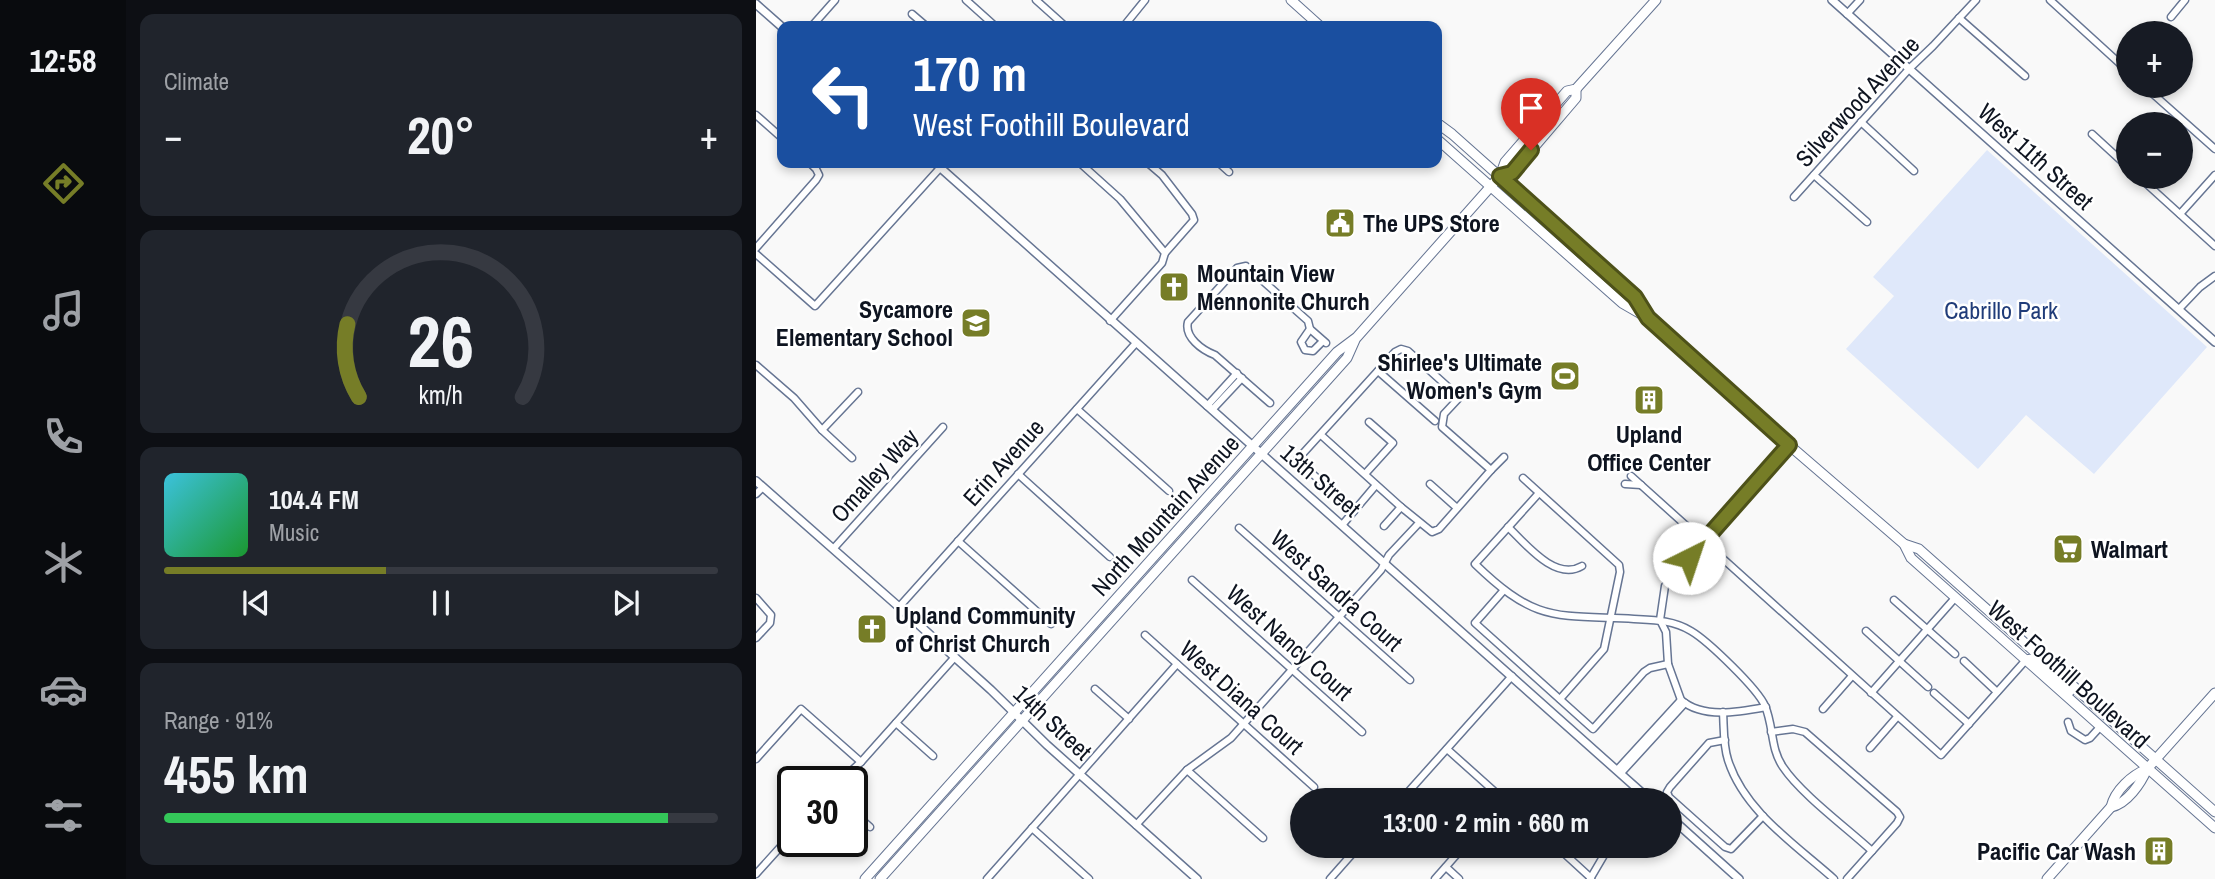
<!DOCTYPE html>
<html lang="en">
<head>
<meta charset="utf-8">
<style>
	:root { --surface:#171b24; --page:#20242c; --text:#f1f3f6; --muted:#9ea1a6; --line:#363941; --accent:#767d27 }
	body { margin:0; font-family:"Archivo Narrow",sans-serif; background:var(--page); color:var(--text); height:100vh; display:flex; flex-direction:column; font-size:26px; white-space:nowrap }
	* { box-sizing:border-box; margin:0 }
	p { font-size:23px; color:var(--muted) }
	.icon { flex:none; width:38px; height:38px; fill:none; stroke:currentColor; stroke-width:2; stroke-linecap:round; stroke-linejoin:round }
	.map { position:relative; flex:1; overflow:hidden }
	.details { display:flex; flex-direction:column; gap:14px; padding:14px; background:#0d0f14; width:630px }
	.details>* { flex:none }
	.top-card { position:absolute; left:21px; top:21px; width:665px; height:147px; border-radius:14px; box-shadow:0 4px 10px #0003; background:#1a4fa0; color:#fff; overflow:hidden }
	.tools { position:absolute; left:1360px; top:21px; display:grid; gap:14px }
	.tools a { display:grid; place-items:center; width:77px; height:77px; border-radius:50%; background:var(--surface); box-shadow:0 4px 10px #0003; font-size:35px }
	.speed { position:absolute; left:21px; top:766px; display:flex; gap:14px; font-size:35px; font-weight:700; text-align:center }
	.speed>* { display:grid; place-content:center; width:91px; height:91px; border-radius:50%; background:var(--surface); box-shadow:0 4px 10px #0003; line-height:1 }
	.speed .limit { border:4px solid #111; border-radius:10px; background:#fff; color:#111 }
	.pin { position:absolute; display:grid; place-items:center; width:60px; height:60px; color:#fff; margin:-72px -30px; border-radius:50% 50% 50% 0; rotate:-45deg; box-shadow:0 0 7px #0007 }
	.pin .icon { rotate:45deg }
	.me { position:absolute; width:77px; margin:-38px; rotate:41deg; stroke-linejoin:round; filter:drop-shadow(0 0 5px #0008) }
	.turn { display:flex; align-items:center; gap:24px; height:147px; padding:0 21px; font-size:32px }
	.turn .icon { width:91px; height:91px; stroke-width:2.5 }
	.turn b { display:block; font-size:49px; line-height:60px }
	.big { font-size:52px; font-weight:800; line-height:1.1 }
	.details .card { flex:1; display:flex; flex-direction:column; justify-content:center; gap:10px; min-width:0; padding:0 24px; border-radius:14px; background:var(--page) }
	.details .dial { align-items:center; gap:0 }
	.dial svg { height:182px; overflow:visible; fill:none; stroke:var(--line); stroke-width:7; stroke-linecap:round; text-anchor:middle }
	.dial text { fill:var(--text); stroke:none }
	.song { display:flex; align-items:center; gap:21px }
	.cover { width:84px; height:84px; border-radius:10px; background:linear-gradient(135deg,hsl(190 70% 55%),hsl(130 70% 35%)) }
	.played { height:7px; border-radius:4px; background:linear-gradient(90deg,var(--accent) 40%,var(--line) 40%) }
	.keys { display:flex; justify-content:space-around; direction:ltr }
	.heat { display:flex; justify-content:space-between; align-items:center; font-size:38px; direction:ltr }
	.charge { height:10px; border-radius:5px; background:linear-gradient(90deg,#34c759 91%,var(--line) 0) }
	.trip { position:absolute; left:534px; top:788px; width:392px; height:70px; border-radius:35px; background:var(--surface); box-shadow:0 4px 10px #0003; font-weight:800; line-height:70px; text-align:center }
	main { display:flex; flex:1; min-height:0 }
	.menu { display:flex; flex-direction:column; width:126px; justify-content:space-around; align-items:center; background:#090b0e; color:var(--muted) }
	.menu .icon { width:49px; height:49px }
	.menu .active { color:var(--accent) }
	.menu b { font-size:32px; color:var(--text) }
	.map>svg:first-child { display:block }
	.green { fill:#dfe8fa }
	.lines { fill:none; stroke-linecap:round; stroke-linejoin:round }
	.minor-casing { stroke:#667593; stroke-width:9 }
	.tertiary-casing { stroke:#667593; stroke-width:10 }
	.primary-casing { stroke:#667593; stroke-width:11 }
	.minor { stroke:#fff; stroke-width:6 }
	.tertiary { stroke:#fff; stroke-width:7 }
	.primary { stroke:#fff; stroke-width:9 }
	.route-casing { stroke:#4d5119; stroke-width:18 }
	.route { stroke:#767d27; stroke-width:12 }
	.labels { text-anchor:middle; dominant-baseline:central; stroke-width:5; stroke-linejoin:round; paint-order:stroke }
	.street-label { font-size:24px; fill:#0e1420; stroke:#fff }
	.poi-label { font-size:24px; font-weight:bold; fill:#0e1420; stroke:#fff; text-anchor:start }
	.park-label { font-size:24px; fill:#203c79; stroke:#fff }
</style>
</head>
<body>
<main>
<nav class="menu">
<b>12:58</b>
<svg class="icon active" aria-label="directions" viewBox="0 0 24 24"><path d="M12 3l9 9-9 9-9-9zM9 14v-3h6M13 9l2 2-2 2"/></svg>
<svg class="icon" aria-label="music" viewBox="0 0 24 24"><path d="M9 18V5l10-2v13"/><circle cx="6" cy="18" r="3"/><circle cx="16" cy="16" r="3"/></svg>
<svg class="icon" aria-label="phone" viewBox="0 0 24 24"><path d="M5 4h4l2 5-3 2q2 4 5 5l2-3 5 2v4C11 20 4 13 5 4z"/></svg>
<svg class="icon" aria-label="climate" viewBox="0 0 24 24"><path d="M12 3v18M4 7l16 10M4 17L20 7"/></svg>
<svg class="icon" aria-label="car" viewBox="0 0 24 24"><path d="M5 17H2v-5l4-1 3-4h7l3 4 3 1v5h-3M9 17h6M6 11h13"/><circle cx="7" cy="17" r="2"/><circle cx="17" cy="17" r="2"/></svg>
<svg class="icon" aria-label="filters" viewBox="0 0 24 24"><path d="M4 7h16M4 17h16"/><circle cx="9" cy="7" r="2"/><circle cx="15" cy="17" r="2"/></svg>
</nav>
<section class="details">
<div class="card"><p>Climate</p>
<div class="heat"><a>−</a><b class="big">20°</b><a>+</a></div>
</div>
<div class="card dial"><svg viewBox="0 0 100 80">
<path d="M14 69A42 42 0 1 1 86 69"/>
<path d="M14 69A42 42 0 0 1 9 37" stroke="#767d27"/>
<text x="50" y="56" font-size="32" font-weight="700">26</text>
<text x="50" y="72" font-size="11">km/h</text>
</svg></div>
<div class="card">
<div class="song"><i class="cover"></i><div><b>104.4 FM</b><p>Music</p></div></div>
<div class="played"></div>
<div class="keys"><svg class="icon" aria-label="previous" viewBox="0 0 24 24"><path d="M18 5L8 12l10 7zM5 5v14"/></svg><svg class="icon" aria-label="pause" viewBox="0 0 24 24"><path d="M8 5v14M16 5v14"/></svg><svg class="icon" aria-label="next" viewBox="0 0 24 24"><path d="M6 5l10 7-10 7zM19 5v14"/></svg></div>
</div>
<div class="card"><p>Range · 91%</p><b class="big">455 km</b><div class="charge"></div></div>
</section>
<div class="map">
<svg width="1459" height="879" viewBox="0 0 1459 879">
	<rect width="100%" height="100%" fill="#f9f9f9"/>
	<polygon class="green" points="1231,150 1451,347 1338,474 1270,415 1222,469 1090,349 1138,296 1117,277"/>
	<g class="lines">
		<g class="minor-casing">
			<g id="minor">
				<polyline points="210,0 239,26"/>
				<polyline points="280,0 309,26"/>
				<polyline points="1294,0 1372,71"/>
				<polyline points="156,14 170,26"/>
				<polyline points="1091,14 1104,0"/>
				<polyline points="1415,17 1429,0"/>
				<polyline points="1203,18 1269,76"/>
				<polyline points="56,26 79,0"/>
				<polyline points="368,26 389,0"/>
				<polyline points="1388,86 1459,149"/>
				<polyline points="0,115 26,138"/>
				<polyline points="1105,122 1158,171"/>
				<polyline points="1336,134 1372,167"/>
				<polyline points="324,163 364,199 409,253 406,263 354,321"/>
				<polyline points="392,163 406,175 436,214 438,220 409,253"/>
				<polyline points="463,163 473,172"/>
				<polyline points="1058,175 1111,222"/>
				<polyline points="1383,177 1459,246"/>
				<polyline points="1038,197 1153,69 1177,46 1220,0"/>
				<polyline points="1424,214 1459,175"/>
				<polyline points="0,248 60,180 63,175 60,169 54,163"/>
				<polyline points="0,254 59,306 184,168"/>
				<polyline points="1423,309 1444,287 1459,276"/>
				<polyline points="554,329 545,342 549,350 557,351 567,341"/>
				<polyline points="0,365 38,398 66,430 96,458"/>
				<polyline points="622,371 679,421"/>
				<path d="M514 403 459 355C446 350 428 337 432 322L481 268 490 266 552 321 554 329 570 343"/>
				<polyline points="451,406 481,373"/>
				<polyline points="321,409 413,491"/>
				<polyline points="456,410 486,378"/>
				<polyline points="66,430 102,392"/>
				<polyline points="565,435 645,507 676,532 683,529 735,470 686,427 688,414 702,399 701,395 652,351 645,349 639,352 541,460 598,511"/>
				<polyline points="735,470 748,457"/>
				<polyline points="262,474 354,557"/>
				<polyline points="609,474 637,443 613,422"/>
				<polyline points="875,476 1185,755 1269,661"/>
				<polyline points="767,478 863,565 864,572 848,649 804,699"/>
				<polyline points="674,484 701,508"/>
				<polyline points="869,484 885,485"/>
				<path d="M783 493 719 564C780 623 798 615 878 619 898 620 917 620 935 631 952 641 1002 689 1009 706 1018 727 1014 748 1027 767 1045 794 1091 828 1116 851"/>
				<polyline points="0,494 7,487"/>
				<polyline points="587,524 620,485"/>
				<polyline points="628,526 645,507"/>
				<path d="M752 527C769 543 799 582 826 566"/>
				<polyline points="483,528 654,680"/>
				<polyline points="202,541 295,624"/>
				<polyline points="78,548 187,427"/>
				<polyline points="436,580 606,732"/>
				<polyline points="748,590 719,623 837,729 888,672 894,668 912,664"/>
				<polyline points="0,598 15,615 14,623 0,638"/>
				<polyline points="1138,600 1199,654"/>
				<polyline points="143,607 380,343"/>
				<polyline points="1110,631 1172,687"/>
				<polyline points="389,635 558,787"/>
				<polyline points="1208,661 1241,692"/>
				<polyline points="339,689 373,719"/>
				<polyline points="1115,693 1199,598"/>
				<polyline points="1178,693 1213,724"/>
				<path d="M1010 707C983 712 947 719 925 700L912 664 910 632 904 620 909 586 1033 445"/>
				<polyline points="1067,709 1096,676"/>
				<path d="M967 712C968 727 967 745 972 760 988 811 1040 845 1078 879"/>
				<polyline points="1312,722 1315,731 1329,740 1334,738 1344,727"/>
				<polyline points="140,723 177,756"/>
				<polyline points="1015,732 1037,729 1049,732 1141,812 1144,817 1141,823 1091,879"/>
				<polyline points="969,740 953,743 914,787 911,792 913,797 969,847 975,849 1007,816"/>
				<polyline points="1114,748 1141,717"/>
				<polyline points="691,749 748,800"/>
				<polyline points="0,759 45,709 105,762"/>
				<polyline points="431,770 507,838"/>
				<polyline points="861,770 925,700"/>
				<polyline points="865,773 929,703"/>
				<polyline points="83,782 105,762 198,658"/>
				<polyline points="645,800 756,676"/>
				<polyline points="96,811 114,827"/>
				<polyline points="380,825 431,770 475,738 625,570 633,555 663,523"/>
				<polyline points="276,828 333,879"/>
				<polyline points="799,845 835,878"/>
				<polyline points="690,867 703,879"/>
				<polyline points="0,874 37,833"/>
				<polyline points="231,879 421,664"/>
				<polyline points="574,879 604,845"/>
				<polyline points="679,879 709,845"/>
				<polyline points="834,879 854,845"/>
			</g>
		</g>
		<g class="tertiary-casing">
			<g id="tertiary">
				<polyline points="1076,0 1459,342"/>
				<polyline points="0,4 26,27"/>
				<polyline points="179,163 894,800"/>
				<polyline points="0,481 151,614 235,690 291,745 441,879"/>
				<polyline points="914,817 983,879"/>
			</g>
		</g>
		<g class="primary-casing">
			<g id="primary">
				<polyline points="535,0 564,26"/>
				<polyline points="681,123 696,134 879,297 890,315"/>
				<polyline points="681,139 866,303 892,318 1033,445 1148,544 1155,558 1459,828"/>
				<polyline points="744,176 756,173 820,98 820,89"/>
				<polyline points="1148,544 1163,549 1459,812"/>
				<polyline points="1270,660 1276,659 1314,691"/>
				<path d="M1355 807C1371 804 1385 783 1391 769L1459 693"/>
				<polyline points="109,879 581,352 601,337 744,176 749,162 811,91 820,89 900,0"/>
				<polyline points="124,879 591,358 599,340"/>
				<path d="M1291 879 1355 807C1359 790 1376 775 1391 769"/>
			</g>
		</g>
		<use href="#minor" class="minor"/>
		<use href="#tertiary" class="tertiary"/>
		<use href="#primary" class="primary"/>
	</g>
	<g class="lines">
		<g class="route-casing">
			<polyline id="route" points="775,150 756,173 744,176 879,297 892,318 1033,445 933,558"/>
		</g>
		<use href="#route" class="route"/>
	</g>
	<defs>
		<g id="civic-square" transform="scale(1.575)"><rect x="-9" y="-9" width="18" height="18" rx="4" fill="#767d27" stroke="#fff"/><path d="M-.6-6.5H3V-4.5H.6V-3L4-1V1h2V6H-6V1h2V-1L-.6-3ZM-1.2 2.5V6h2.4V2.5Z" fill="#fff"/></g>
		<g id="church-square" transform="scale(1.575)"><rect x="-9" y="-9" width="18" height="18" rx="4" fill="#767d27" stroke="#fff"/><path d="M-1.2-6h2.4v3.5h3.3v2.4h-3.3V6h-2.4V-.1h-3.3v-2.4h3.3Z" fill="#fff"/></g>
		<g id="school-square" transform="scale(1.575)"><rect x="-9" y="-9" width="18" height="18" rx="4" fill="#767d27" stroke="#fff"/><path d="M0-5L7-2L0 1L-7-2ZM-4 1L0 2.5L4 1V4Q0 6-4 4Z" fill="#fff"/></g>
		<g id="stadium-square" transform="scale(1.575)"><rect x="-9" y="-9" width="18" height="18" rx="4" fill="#767d27" stroke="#fff"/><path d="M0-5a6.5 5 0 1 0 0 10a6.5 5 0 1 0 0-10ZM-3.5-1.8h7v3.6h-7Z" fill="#fff"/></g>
		<g id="building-square" transform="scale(1.575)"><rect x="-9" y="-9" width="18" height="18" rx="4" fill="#767d27" stroke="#fff"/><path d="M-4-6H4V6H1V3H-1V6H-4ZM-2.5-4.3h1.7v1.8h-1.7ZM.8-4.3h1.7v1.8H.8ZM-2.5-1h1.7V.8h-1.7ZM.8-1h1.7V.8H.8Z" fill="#fff"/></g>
		<g id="supermarket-square" transform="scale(1.575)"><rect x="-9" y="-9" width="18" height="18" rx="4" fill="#767d27" stroke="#fff"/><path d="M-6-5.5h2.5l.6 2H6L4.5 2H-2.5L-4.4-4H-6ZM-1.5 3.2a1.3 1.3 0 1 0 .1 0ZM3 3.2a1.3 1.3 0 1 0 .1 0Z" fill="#fff"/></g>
	</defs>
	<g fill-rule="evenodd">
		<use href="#civic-square" x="584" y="223"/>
		<use href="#church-square" x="418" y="287"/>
		<use href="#school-square" x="220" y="323"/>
		<use href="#stadium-square" x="809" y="376"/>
		<use href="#building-square" x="893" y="400"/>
		<use href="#supermarket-square" x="1312" y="549"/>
		<use href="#church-square" x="116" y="629"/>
		<use href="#building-square" x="1403" y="851"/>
	</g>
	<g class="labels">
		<g class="street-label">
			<text transform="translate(1101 101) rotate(-47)">Silverwood Avenue</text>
			<text transform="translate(1280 156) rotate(42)">West 11th Street</text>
			<text transform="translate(247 462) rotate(-48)">Erin Avenue</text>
			<text transform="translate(118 475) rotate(-48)">Omalley Way</text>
			<text transform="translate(565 480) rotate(41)">13th Street</text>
			<text transform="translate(409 515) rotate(-48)">North Mountain Avenue</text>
			<text transform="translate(581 590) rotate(42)">West Sandra Court</text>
			<text transform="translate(534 642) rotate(42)">West Nancy Court</text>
			<text transform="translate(1313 674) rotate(42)">West Foothill Boulevard</text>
			<text transform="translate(486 697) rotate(42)">West Diana Court</text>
			<text transform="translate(297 722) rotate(43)">14th Street</text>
		</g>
		<g class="poi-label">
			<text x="607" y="223">The UPS Store</text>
			<text x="441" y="273">Mountain View<tspan x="441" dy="28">Mennonite Church</tspan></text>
			<text x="197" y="309" text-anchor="end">Sycamore<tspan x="197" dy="28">Elementary School</tspan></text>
			<text x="786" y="362" text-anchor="end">Shirlee's Ultimate<tspan x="786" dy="28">Women's Gym</tspan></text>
			<text x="893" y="434" text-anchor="middle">Upland<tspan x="893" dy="28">Office Center</tspan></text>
			<text x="1335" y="549">Walmart</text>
			<text x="139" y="615">Upland Community<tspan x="139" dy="28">of Christ Church</tspan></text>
			<text x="1380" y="851" text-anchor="end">Pacific Car Wash</text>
		</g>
		<g class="park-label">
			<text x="1245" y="310">Cabrillo Park</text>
		</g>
	</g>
</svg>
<div class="tools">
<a>+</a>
<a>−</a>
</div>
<div class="speed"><div class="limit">30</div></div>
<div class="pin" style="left:775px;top:150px;background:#d93025"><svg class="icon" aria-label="arrive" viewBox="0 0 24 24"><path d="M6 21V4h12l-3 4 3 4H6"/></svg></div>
<svg class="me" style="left:933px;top:558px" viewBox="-20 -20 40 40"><circle r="19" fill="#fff"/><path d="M0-13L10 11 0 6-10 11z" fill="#767d27"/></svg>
<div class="trip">13:00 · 2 min · 660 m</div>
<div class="top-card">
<div class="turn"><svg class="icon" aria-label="left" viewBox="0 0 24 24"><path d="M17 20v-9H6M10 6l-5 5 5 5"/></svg><div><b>170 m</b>West Foothill Boulevard</div></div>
</div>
</div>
</main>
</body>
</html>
